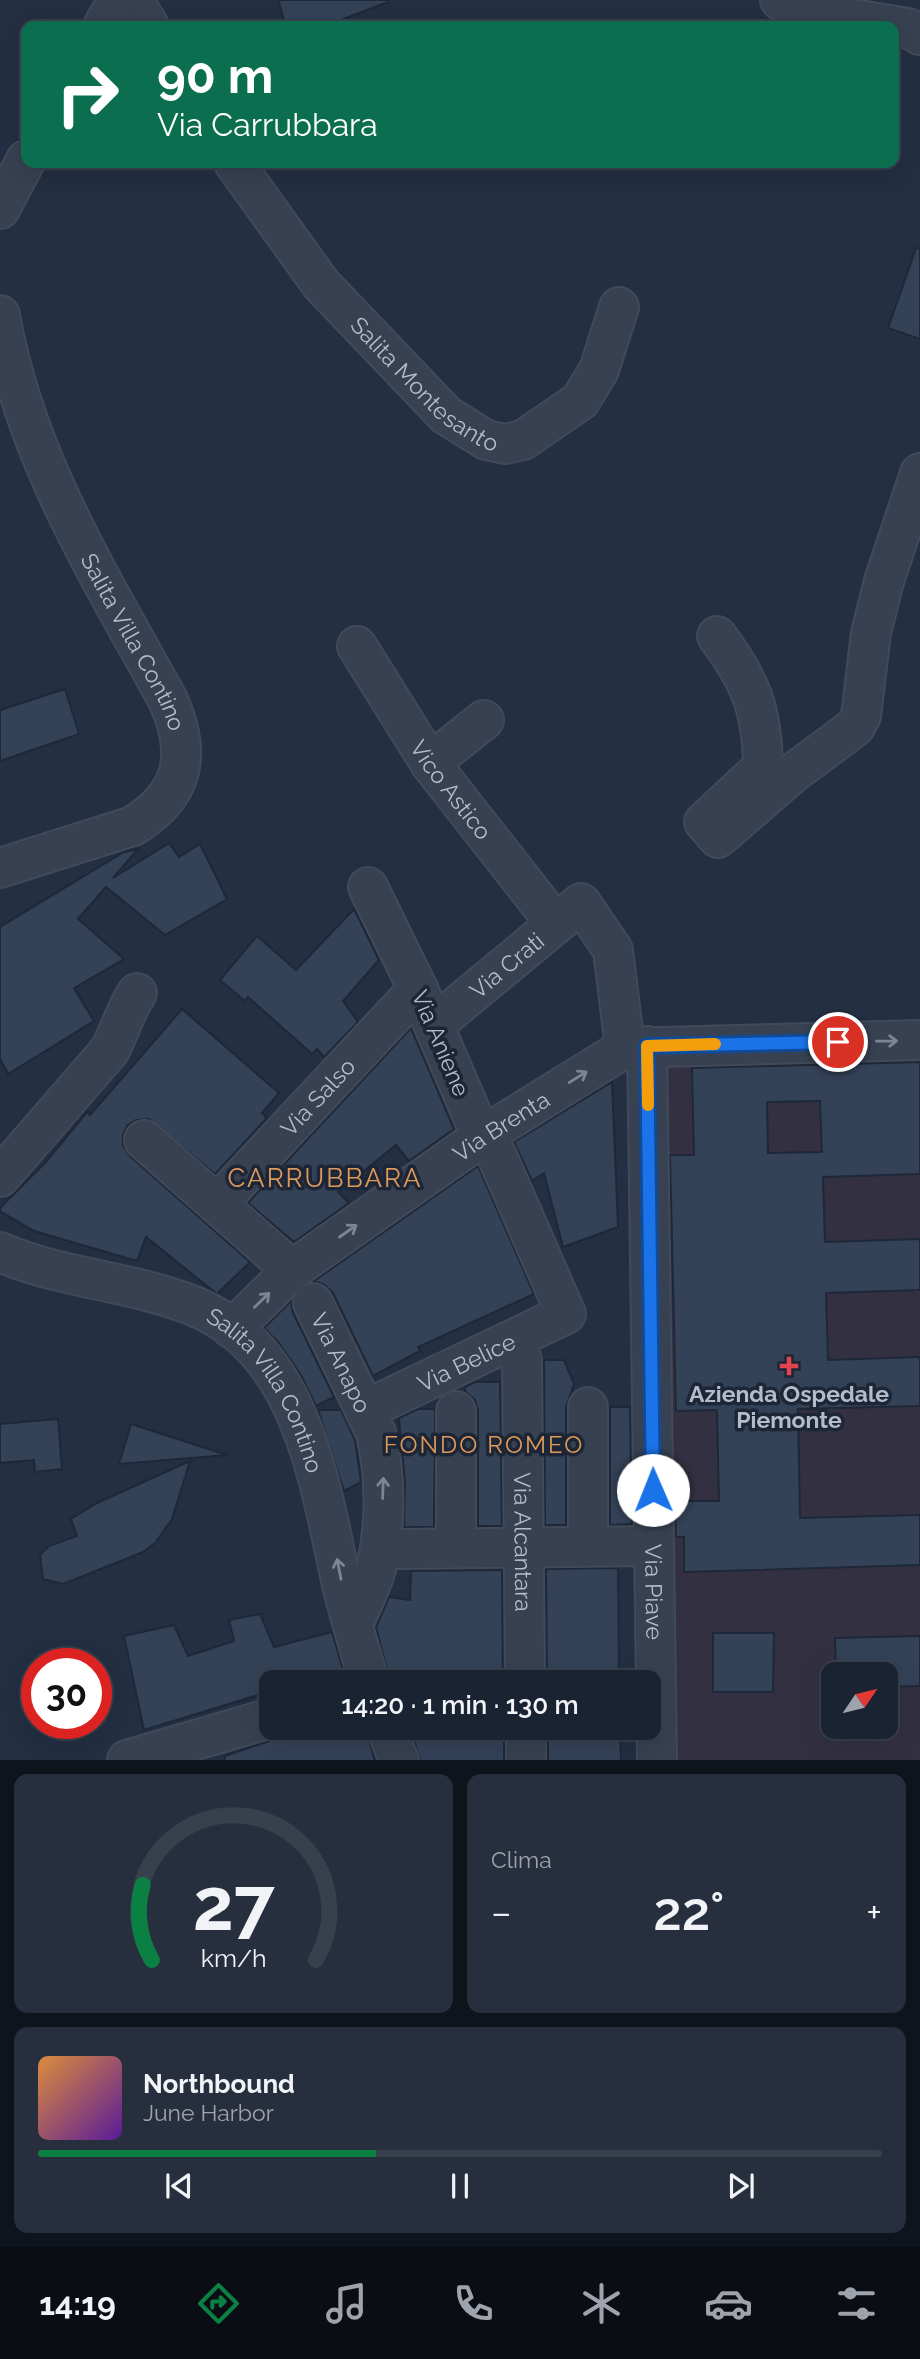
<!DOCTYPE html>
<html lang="it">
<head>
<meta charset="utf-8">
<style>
	:root { --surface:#1a2332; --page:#272f3e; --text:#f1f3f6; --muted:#9fa4ac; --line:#38404d; --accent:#0b8043 }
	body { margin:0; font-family:Raleway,sans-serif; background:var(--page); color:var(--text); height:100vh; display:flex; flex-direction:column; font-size:26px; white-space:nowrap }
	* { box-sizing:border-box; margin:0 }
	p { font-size:23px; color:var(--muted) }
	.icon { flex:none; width:38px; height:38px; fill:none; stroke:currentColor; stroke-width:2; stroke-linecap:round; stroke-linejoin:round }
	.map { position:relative; height:1760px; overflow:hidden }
	.panel { display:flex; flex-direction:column; gap:14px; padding:14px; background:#0e131c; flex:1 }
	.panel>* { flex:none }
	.top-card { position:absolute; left:21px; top:21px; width:878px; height:147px; border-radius:14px; box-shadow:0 7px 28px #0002,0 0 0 2px var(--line); background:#0b6e4f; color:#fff; overflow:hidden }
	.needle { width:46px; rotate:55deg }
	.controls { position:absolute; left:821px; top:1662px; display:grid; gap:14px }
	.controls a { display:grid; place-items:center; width:77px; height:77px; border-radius:14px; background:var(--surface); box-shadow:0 7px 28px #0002,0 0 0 2px var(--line); font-size:35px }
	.speed { position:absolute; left:21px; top:1648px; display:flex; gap:14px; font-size:35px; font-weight:700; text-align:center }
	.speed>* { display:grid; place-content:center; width:91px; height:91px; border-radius:50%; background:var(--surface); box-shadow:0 7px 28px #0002,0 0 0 2px var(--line); line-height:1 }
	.speed .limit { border:10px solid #d22; background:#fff; color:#111 }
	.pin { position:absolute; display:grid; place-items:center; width:60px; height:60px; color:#fff; margin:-30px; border:4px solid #fff; border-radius:50%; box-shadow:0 2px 7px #0007 }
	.me { position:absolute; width:77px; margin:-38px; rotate:359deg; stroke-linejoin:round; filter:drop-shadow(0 0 5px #0008) }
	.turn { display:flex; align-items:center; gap:24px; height:147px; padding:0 21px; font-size:32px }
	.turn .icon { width:91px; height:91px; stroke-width:2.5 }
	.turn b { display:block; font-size:49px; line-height:60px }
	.big { font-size:52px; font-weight:600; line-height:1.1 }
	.panel .tile { flex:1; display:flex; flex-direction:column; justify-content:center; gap:10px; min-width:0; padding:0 24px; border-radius:14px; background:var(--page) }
	.panel .dial { align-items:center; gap:0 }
	.dial svg { height:182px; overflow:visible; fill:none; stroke:var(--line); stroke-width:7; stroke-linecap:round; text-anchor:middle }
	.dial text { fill:var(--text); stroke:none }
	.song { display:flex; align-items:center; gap:21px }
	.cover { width:84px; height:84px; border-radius:10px; background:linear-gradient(135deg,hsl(30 70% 55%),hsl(270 70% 35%)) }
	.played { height:7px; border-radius:4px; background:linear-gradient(90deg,var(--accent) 40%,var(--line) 40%) }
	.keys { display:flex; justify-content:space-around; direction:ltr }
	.heat { display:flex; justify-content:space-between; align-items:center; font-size:38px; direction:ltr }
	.panel .tiles { flex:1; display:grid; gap:14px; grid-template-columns:1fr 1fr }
	.tile:last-child { grid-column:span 2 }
	.trip { position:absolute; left:259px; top:1670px; width:402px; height:70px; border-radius:14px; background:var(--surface); box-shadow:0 7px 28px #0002,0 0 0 2px var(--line); font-weight:600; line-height:70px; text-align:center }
	.tabs { display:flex; height:112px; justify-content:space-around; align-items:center; background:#0a0e14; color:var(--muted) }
	.tabs .icon { width:49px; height:49px }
	.tabs .selected { color:var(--accent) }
	.tabs b { font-size:32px; color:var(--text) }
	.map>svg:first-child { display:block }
	.medical { fill:#333042; fill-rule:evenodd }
	.building { fill:#344258; stroke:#1e2838; stroke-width:2; fill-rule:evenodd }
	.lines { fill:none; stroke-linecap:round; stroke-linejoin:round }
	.minor-casing { stroke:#414a5a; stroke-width:42 }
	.minor { stroke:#374151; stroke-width:38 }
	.oneway { stroke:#7c8595 }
	.route-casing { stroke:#114b97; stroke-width:18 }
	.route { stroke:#1a73e8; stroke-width:12 }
	.slow { stroke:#f59e0b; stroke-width:12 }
	.health-dot { fill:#e0444e; stroke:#1c2636; stroke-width:2.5 }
	.labels { text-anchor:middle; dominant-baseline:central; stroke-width:7; stroke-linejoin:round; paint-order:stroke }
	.street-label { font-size:23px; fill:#b4bccc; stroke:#1c2636 }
	.poi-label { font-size:23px; font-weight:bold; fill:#b4bccc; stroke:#1c2636 }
	.neighbourhood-label { font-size:24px; letter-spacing:2px; fill:#df9a5b; stroke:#1c2636 }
	.quarter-label { font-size:26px; letter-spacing:2px; fill:#df9a5b; stroke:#1c2636 }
</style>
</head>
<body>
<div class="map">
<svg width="920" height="1761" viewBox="0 0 920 1761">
	<rect width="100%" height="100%" fill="#232f42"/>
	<path class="medical" d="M920 1049V1760H659L657 1058ZM833 1675H886V1727H833Z"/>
	<g class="building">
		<polygon points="278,0 388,0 388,2 325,26 286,26"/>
		<polygon points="916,248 920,248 920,339 888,328"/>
		<polygon points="65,689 79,734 0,761 0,710"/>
		<polygon points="169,843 179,857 200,844 227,899 165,935 106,887 78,919 124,959 74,988 94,1021 8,1074 0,1059 0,927 124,852 138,849 113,878"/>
		<polygon points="354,909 379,960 343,1001 358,1022 324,1057 317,1049 312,1054 248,997 245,1001 220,980 257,936 296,970"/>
		<polygon points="182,1009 279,1093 262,1113 267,1118 215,1174 149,1119 136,1120 127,1126 123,1135 123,1146 130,1156 250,1262 217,1294 146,1237 137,1261 34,1231 0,1211 0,1208 46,1162 87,1112 90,1115"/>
		<polygon points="411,1028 454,1129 409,1161 396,1145 338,1192 349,1203 294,1242 248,1203"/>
		<path d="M920 1062V1174L823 1177 825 1242 920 1239V1290L826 1293 828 1360 920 1357V1406L798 1409 800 1518 920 1515V1565L684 1572V1537H676L675 1501H719L717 1410 676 1411 670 1155H694L692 1068ZM820 1101 822 1152 768 1153 767 1102Z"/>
		<polygon points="612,1082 618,1227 563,1247 544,1173 532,1181 514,1142"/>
		<polygon points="478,1166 534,1294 418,1347 420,1351 373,1376 333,1293 325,1285 314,1281"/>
		<polygon points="291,1301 293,1313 334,1397 316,1406 301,1375 278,1342 264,1328"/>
		<polygon points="544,1360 564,1360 574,1384 566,1407 566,1525 545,1525"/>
		<polygon points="475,1382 500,1382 502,1526 478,1526 478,1411 475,1400 465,1391 465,1387"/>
		<polygon points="610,1407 630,1407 632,1524 610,1525"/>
		<polygon points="418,1409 435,1409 434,1527 404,1527 405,1483 399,1418"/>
		<polygon points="318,1410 341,1410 355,1440 361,1482 344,1491"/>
		<polygon points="58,1419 62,1469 35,1472 34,1460 0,1463 0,1424"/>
		<polygon points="131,1424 227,1455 119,1464"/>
		<polygon points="190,1461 172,1519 155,1543 143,1552 63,1584 43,1579 40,1555 49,1546 77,1536 71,1519 97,1503"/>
		<polygon points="618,1568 619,1682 547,1682 546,1569"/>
		<polygon points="502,1570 503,1682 390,1682 376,1627 389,1597 410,1600 411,1571"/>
		<polygon points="260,1614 274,1647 332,1632 343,1670 304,1682 271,1682 271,1691 144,1730 124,1636 174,1625 188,1656 234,1641 229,1620"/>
		<polygon points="713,1633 774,1633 773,1692 713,1692"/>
		<polygon points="920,1636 920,1686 886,1687 886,1675 836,1675 835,1638"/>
		<polygon points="311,1727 365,1727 375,1761 225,1761 225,1756"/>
		<polygon points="410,1727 504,1727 504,1761 420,1761"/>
		<polygon points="548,1727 620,1727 621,1761 548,1761"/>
	</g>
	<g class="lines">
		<g class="minor-casing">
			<g id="minor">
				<polyline points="133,0 149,26"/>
				<polyline points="780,0 835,16 908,28 920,35"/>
				<polyline points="103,26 118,0"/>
				<path id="s1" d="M234 163 321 284 446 415 486 440 505 444 523 440 580 401 599 370 619 307"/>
				<polyline points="0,209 26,160"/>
				<path id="s2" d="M0 315C25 458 100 576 168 700 192 754 185 794 133 826L0 868"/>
				<path d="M717 636C751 682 762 709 763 767L704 822 718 838 793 773 855 727 861 716 871 633 884 581 920 473"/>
				<path id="s3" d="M357 646 430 763 556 924"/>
				<polyline points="430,763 484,720"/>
				<path id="s4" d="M434 1025 581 903 613 950 625 1048"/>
				<path id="s5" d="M647 1046 657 1761"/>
				<polyline points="144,1140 292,1270"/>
				<path d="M0 1177 110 1050C120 1031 125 1011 137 993"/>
				<path id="s6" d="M217 1204 418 989"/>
				<path id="s7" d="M0 1252C62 1279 132 1281 194 1306 303 1350 320 1486 342 1585 350 1617 360 1650 369 1682"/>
				<path id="s8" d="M313 1303 376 1433C386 1477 386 1526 376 1569 371 1588 360 1607 353 1625"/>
				<path id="s9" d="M232 1329 292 1270 483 1136 625 1048 920 1040"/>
				<path id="s10" d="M522 1360 525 1682"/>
				<polyline points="588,1407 588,1546"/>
				<path id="s11" d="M365 1410 566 1314 497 1156 476 1124 418 989 368 887"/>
				<polyline points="456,1411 456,1548"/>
				<polyline points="398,1549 654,1546"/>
				<polyline points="386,1727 399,1761"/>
				<polyline points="526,1727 526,1761"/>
				<polyline points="127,1760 271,1718"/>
			</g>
		</g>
		<use href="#minor" class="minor"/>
	</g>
	<defs><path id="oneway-shaft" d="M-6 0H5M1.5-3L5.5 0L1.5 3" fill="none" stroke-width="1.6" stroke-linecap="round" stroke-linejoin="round" transform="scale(1.75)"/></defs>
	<g class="oneway">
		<use href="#oneway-shaft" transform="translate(887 1041) rotate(-1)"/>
		<use href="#oneway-shaft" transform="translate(578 1077) rotate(-32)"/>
		<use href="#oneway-shaft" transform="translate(348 1231) rotate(-35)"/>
		<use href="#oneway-shaft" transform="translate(262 1300) rotate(-44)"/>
		<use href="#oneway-shaft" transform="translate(383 1488) rotate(-88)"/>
		<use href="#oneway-shaft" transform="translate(339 1569) rotate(-101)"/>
	</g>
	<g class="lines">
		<g class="route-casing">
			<polyline id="route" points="653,1490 647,1046 838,1042"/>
		</g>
		<use href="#route" class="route"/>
		<polyline class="slow" points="648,1105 647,1046 715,1044"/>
	</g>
	<path class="health-dot" d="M785.5 1355.5h7v7h7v7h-7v7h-7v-7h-7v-7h7z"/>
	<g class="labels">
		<g class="street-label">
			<text stroke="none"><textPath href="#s1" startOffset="294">Salita Montesanto</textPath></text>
			<text stroke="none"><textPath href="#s2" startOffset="355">Salita Villa Contino</textPath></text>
			<text stroke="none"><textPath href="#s3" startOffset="172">Vico Astico</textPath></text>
			<text stroke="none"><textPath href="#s4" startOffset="94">Via Crati</textPath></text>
			<text transform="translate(441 1043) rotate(67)">Via Aniene</text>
			<text stroke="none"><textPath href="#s6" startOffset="147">Via Salso</textPath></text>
			<text stroke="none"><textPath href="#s9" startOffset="338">Via Brenta</textPath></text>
			<text stroke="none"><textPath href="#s8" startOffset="66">Via Anapo</textPath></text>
			<text stroke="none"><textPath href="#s11" startOffset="112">Via Belice</textPath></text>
			<text stroke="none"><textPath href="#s7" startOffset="317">Salita Villa Contino</textPath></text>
			<text stroke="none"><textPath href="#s10" startOffset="182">Via Alcantara</textPath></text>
			<text stroke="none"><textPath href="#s5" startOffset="546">Via Piave</textPath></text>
		</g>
		<g class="poi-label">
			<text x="789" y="1393">Azienda Ospedale<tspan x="789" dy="26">Piemonte</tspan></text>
		</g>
		<g class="neighbourhood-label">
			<text x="484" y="1444">FONDO ROMEO</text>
		</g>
		<g class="quarter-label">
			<text x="325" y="1178">CARRUBBARA</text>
		</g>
	</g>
</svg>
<div class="controls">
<a><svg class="needle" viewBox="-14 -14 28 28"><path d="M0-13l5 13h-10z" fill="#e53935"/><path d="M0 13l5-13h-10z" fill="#9fa4ac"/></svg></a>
</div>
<div class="speed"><div class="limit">30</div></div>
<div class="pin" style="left:838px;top:1042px;background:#d93025"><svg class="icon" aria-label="arrive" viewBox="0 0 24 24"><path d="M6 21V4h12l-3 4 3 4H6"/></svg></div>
<svg class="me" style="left:653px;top:1490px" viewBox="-20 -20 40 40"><circle r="19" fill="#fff"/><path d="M0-13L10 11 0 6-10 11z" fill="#1a73e8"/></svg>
<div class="trip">14:20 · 1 min · 130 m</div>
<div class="top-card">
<div class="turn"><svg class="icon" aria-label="right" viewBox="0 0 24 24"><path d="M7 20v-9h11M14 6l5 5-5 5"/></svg><div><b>90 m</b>Via Carrubbara</div></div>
</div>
</div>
<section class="panel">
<div class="tiles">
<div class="tile dial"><svg viewBox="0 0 100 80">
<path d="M14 69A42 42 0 1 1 86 69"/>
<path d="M14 69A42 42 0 0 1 10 36" stroke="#0b8043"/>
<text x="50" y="56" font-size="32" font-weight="700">27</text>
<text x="50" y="72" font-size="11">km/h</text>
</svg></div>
<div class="tile"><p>Clima</p>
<div class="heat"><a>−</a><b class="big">22°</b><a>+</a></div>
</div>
<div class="tile">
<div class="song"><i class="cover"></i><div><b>Northbound</b><p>June Harbor</p></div></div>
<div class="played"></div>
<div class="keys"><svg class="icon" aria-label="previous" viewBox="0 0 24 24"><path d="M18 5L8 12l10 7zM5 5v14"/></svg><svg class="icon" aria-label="pause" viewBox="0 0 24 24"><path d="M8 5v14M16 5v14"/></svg><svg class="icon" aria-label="next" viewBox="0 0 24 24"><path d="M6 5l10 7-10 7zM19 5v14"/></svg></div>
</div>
</div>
</section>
<nav class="tabs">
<b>14:19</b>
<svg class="icon selected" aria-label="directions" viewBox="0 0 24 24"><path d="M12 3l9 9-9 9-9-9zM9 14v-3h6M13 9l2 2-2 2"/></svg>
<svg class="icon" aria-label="music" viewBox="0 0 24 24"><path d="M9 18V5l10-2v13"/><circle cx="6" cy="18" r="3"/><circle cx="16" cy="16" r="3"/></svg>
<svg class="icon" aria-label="phone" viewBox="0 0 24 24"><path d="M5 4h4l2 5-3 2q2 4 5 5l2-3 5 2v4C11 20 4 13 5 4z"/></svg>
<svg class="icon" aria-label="climate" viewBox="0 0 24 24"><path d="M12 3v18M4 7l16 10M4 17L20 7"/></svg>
<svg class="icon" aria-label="car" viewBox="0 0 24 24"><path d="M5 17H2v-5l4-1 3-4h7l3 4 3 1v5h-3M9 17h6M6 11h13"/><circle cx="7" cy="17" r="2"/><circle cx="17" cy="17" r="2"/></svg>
<svg class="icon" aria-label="filters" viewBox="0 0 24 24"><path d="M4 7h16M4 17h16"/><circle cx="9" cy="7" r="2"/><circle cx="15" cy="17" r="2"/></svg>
</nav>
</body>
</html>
